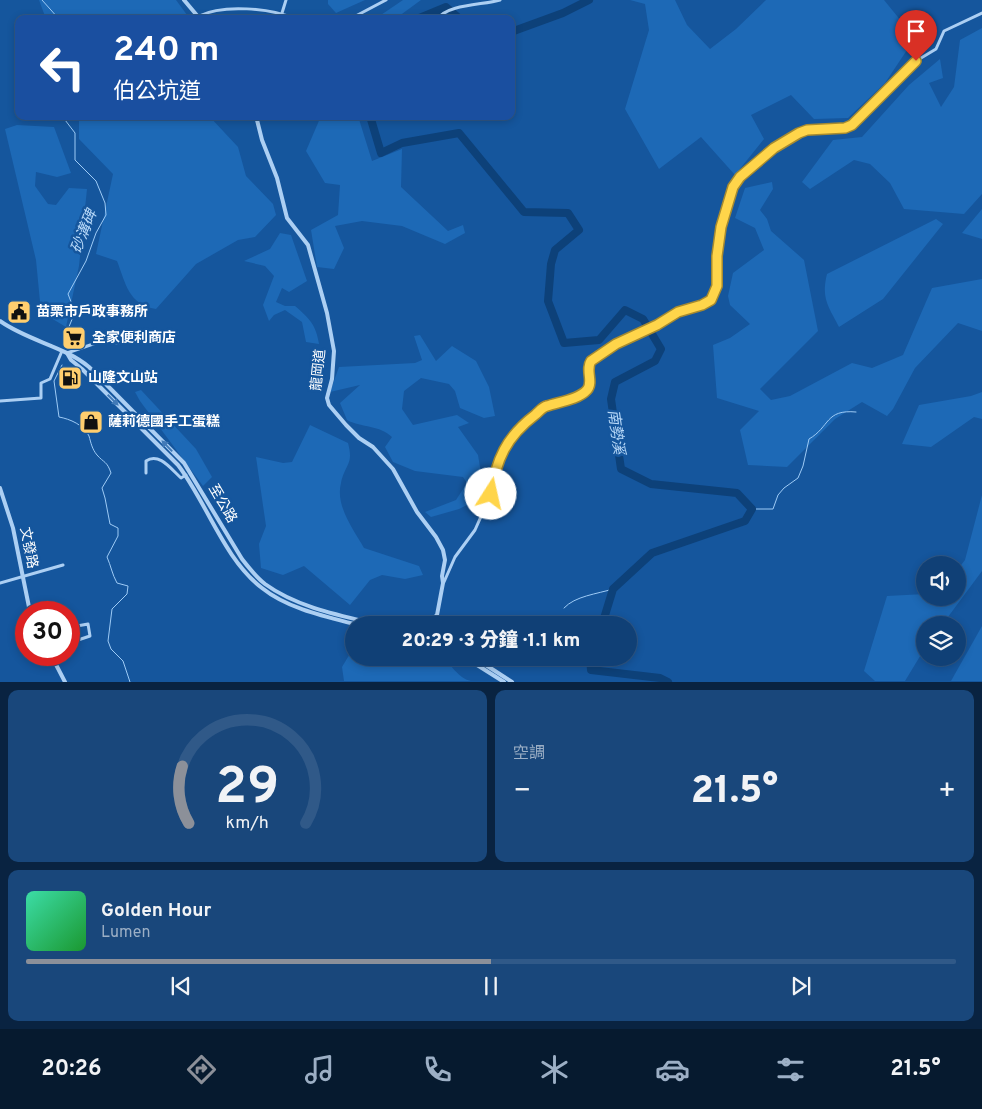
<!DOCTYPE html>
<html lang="zh-TW">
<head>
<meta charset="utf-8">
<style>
	:root { --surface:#104076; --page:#19477b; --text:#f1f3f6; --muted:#9cafc5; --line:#305988; --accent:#8c9099 }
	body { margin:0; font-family:Overpass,"Noto Sans TC",sans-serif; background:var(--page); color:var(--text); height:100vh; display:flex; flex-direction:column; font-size:19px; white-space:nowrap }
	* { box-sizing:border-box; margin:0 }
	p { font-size:16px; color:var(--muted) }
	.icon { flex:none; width:28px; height:28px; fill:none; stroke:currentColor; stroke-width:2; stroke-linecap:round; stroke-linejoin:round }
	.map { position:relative; height:682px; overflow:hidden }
	.panel { display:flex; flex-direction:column; gap:8px; padding:8px; background:#092341; flex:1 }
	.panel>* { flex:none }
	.guide { position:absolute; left:15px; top:15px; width:500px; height:105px; border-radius:10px; box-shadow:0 2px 8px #0003,0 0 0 1px var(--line); background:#1a4fa0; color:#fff; overflow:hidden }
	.controls { position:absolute; left:916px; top:556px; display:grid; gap:10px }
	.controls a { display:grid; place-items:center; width:50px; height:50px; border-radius:50%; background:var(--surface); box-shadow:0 2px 8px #0003,0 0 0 1px var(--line); font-size:25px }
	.speed { position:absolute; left:15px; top:601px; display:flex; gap:10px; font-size:25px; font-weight:700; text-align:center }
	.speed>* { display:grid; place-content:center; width:65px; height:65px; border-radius:50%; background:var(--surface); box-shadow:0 2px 8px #0003,0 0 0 1px var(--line); line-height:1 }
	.speed .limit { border:8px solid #d22; background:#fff; color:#111 }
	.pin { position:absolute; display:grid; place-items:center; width:42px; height:42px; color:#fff; margin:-51px -21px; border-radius:50% 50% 50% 0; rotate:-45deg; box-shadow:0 0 5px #0007 }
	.pin .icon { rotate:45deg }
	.me { position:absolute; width:55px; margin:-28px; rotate:10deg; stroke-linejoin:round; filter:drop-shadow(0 0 4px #0008) }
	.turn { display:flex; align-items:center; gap:18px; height:105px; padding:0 15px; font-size:22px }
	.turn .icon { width:65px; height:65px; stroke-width:2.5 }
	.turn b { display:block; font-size:35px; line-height:42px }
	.big { font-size:38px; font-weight:800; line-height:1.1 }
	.panel .tile { flex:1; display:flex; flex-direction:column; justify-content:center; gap:8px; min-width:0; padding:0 18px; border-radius:10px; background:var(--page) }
	.panel .dial { align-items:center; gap:0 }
	.dial svg { height:130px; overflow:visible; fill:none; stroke:var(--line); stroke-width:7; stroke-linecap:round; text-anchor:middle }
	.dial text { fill:var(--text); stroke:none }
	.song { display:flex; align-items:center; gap:15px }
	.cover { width:60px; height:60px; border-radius:8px; background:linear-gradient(135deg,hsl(160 70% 55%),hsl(130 70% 35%)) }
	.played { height:5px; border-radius:2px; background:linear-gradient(90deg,var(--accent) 50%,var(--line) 50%) }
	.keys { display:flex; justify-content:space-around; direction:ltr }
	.heat { display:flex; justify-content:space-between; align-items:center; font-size:28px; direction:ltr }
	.panel .tiles { flex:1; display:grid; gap:8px; grid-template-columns:1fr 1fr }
	.tile:last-child { grid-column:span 2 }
	.trip { position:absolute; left:345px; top:616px; width:292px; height:50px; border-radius:25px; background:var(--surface); box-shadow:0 2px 8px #0003,0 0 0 1px var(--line); font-weight:800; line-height:50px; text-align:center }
	.menu { display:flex; height:80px; justify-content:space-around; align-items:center; background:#061a2f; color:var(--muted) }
	.menu .icon { width:35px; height:35px }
	.menu .current { color:var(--accent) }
	.menu b { font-size:22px; color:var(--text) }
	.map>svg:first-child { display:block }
	.green { fill:#1d69b6 }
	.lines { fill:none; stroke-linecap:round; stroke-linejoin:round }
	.stream { stroke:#9ecbf6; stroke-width:1 }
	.river { stroke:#0d4179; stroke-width:8 }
	.minor { stroke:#accff3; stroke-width:3 }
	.tertiary { stroke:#accff3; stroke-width:4 }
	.oneway { fill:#427ab7 }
	.route-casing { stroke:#a68a30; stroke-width:12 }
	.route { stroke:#ffd54a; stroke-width:9 }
	.labels { text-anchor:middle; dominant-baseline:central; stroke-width:5; stroke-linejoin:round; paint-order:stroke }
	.poi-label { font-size:14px; font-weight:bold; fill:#fff; stroke:#15569d; text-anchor:start }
	.street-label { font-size:14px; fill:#fff; stroke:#15569d }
	.water-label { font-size:15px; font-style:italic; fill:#b8d9f9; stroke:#15569d }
</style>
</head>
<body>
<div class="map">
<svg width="982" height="682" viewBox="0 0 982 682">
	<rect width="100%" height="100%" fill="#15569d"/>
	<g class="green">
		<polygon points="39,0 176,0 190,19 46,19"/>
		<polygon points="328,0 365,0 336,13 328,4"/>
		<polygon points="403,0 421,0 395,19 375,19"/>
		<polygon points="630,0 675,0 687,25 710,49 736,29 766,0 884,0 915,38 885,83 848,118 814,119 791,95 751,115 764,139 735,175 701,137 659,169 625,109 649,30 645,4"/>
		<polygon points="982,28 982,194 964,214 904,209 890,183 870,164 854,160 810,189 802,182 833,140 862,137 909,85 940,59 943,78 929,83 941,107 954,87 960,40"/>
		<path d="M79 116H209L238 147 246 176 273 204 276 215 255 237 238 240 196 264 156 309C128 304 126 284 117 261L96 254 113 174 79 139Z"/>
		<polygon points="321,116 358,116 372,161 402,149 401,187 448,231 463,225 465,233 445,244 402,226 362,221 335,226 344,248 334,269 317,267 311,230 338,215 340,185 325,183 306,151"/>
		<polygon points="17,125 54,127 71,173 57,177 36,172 35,186 48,204 56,205 69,188 87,189 79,266 66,327 41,312 36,260 5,129"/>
		<polygon points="772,182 773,189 760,210 767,219 771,231 804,260 818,331 760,389 771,400 790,396 852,363 872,368 903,355 932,288 982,279 982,331 958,323 915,368 893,409 887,416 862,402 835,419 787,467 748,465 740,430 759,411 717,398 713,345 730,338 750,324 730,305 728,296 733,273 764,250 755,228 735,218 745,188"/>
		<polygon points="982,209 982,239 962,233"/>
		<path d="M936 219 943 224 883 299 839 327C828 306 821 298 827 274Z"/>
		<path d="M280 233 291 235 307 281 289 292 282 288 276 302 285 306H295C310 319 316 325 319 344L306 342 302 322 285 310 274 315 269 321 263 305 274 276 265 266 244 261 270 249Z"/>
		<path d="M420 335 436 361 452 346 476 361 489 387 495 416 484 418 460 408 455 391 449 384 421 378 404 391 402 409 413 425 457 415 469 423 458 427 478 455 483 485 477 500 459 509 431 517 425 512 456 500 467 483 463 477 415 471 393 462 385 447 392 437C380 425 362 428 347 420L340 403 360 385 330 392 339 367 415 363 422 360 414 336Z"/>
		<polygon points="141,390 196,449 212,477 203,486 140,401 135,392"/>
		<polygon points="982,392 982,419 974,417 931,447 902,444 919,405 971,396"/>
		<path d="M310 425 348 443C354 465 345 464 341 483 335 506 354 530 364 548L419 566 423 575 405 579 382 575 370 580 350 605 304 566 283 575 261 568 259 544 266 526 256 457 283 463 292 462Z"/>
		<polygon points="982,495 982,571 942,625 925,625 925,648 905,681 875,681 864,671 887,596 925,594 925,598 958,598 958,569 965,560"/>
		<polygon points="982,626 982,681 951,681"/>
		<path d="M354 647V658H440C453 664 457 678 471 681H344L342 667Z"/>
	</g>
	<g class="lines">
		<g class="stream">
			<polyline points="42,0 59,19"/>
			<polyline points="62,116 75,133 75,160 96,181 105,203 106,215 96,233 86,261 68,294 75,312 66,334"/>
			<path d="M62 365 54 381 59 417C70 419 84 425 89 436 91 443 92 449 97 455 104 463 107 461 111 473L102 488 105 498 110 524 118 528V536L107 557C111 566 112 574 117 583L128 586 127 594 112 609 108 641 111 649 123 661 130 682"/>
			<path d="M752 509H773L778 495 784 488 798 478 803 466 809 439C830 427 825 409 856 412"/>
			<path d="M564 608C575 596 597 594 613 589"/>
		</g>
		<g class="river">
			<polyline points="417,19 446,7 460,19"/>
			<polyline points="511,32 563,13 589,0"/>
			<polyline points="370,116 381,153 402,143 459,133 524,212 568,213 579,230 555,250 551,264 548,301 564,343 599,340 625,310 643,319 661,349 655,361 615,382 611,399 621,469 651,484 737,493 752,509 745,521 652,553 613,589 602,625"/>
			<polyline points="590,658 591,670 660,678 668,682"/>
		</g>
		<g class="minor">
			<polyline points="282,13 286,0"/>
			<path d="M199 16C223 4 271 8 295 19"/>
			<polyline points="350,19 386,0"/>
			<path d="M438 19C447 4 484 5 500 0"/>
			<polyline points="67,353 99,342 124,343"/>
			<polyline points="0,401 41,398 41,383 50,379 62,351"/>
			<path d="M146 473V461C159 452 171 469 181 478L186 475"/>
			<polyline points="444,582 455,557 475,530 491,494 498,462 514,433 544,406 579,395 587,390 589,383 588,365 591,361 616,344 657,325 686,309 702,305 711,300 717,286 717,256 721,227 733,187 740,177 774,148 799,133 807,130 845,128 852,125 916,61 936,49 944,31 982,13"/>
			<polyline points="0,583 63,565"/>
			<polyline points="69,643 90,636 88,624 77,626"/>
		</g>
		<g class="tertiary">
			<polyline points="184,0 200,19"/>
			<polyline points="256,116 262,140 277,178 287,218 308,245 327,313 334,351 332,379 327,398 329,405 346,425 359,438 373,447 393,469 417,512 436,537 443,550 445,560 442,576 443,583 437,615 426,625"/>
			<path d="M0 321C28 341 64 346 89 367L184 463 242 559C249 568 256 577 265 584 298 608 343 616 381 625"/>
			<path d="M67 353 71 360 82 369 178 465C207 503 224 559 262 588 288 609 327 617 358 625"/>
			<polyline points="0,488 13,528 30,612"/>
			<polyline points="51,655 65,682"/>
			<polyline points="466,658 504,682"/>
			<polyline points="475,658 512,682"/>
		</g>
	</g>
	<defs><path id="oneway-solid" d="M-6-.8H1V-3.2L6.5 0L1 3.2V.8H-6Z" transform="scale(1.25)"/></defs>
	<g class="oneway">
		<use href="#oneway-solid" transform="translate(113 400) rotate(45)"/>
		<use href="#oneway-solid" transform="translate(167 446) rotate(-134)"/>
	</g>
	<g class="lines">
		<g class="route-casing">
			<path id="route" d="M491 494C496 460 506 437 535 415 539 412 542 407 547 406 558 402 578 400 587 390 594 382 585 370 591 361L616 344 657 325 678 312 702 305 711 300 717 286V256L721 227 733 187 740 177 774 148 799 133 807 130 845 128 852 125 916 61"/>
		</g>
		<use href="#route" class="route"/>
	</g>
	<defs>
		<g id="civic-square" transform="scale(1.25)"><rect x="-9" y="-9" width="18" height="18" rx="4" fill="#ffce6e" stroke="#15569d"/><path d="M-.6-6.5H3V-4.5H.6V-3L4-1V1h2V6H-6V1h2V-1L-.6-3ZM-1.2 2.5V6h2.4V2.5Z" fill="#111"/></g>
		<g id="supermarket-square" transform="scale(1.25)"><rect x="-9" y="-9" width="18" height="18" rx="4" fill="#ffce6e" stroke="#15569d"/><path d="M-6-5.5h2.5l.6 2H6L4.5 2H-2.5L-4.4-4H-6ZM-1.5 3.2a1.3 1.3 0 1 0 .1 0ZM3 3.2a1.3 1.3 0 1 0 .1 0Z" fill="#111"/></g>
		<g id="fuel-square" transform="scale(1.25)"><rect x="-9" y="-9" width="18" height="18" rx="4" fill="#ffce6e" stroke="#15569d"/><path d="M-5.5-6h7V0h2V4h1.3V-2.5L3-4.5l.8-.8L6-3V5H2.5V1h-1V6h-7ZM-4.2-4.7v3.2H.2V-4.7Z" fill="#111"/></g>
		<g id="shop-square" transform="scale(1.25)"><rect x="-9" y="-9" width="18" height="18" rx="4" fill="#ffce6e" stroke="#15569d"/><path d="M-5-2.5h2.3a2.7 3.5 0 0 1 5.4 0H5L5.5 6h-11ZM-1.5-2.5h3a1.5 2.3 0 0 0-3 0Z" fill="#111"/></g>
	</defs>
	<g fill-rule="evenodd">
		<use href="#civic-square" x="19" y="312"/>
		<use href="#supermarket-square" x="74" y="338"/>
		<use href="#fuel-square" x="70" y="378"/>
		<use href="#shop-square" x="91" y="422"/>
	</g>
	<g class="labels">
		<g class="poi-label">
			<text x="36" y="312">苗栗市戶政事務所</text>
			<text x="92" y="338">全家便利商店</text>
			<text x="88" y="378">山隆文山站</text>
			<text x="108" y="422">薩莉德國手工蛋糕</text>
		</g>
		<g class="street-label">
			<text transform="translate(319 370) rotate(-84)">龍岡道</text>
			<text transform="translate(222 504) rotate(60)">至公路</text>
			<text transform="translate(28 548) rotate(79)">文發路</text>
		</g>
		<g class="water-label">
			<text transform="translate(85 232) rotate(-68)">砂溝碑</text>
			<text transform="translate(615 432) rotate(82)">南勢溪</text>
		</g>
	</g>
</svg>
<div class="controls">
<a><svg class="icon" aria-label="sound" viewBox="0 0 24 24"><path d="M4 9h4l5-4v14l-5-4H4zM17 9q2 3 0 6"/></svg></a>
<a><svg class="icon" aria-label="layers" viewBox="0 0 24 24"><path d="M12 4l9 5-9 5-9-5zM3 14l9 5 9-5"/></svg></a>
</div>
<div class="speed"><div class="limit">30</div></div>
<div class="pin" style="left:916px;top:61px;background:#d93025"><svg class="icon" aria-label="arrive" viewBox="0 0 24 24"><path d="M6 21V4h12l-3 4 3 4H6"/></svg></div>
<svg class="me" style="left:491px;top:494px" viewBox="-20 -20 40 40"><circle r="19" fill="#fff"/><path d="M0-13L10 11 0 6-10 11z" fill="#ffd54a"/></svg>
<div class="trip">20:29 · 3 分鐘 · 1.1 km</div>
<div class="guide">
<div class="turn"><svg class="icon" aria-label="left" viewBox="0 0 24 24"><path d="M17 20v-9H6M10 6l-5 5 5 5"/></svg><div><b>240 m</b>伯公坑道</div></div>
</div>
</div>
<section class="panel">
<div class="tiles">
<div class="tile dial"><svg viewBox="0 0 100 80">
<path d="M14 69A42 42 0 1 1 86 69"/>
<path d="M14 69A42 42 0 0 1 10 34" stroke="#8c9099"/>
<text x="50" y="56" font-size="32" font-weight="700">29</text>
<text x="50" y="72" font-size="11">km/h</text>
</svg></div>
<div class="tile"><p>空調</p>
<div class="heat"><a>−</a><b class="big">21.5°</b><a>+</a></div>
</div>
<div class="tile">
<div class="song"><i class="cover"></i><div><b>Golden Hour</b><p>Lumen</p></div></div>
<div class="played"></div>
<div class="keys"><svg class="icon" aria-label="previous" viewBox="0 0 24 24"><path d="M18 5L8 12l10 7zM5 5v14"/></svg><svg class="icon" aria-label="pause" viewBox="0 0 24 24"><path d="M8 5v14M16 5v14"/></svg><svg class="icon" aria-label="next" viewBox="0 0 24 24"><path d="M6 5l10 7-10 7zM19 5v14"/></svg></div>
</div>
</div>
</section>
<nav class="menu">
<b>20:26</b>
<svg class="icon current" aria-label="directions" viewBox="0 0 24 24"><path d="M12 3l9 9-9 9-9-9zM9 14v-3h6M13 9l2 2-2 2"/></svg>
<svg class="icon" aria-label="music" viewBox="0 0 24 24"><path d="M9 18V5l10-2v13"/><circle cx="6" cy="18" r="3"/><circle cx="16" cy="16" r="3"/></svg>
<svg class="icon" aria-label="phone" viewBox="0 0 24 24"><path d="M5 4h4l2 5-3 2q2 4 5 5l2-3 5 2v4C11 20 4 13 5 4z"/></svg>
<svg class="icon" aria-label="climate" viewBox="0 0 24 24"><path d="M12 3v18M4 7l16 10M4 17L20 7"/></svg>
<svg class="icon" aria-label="car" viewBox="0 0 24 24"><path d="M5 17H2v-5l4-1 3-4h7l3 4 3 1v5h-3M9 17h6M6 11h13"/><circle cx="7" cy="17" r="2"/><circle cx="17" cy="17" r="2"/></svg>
<svg class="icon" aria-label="filters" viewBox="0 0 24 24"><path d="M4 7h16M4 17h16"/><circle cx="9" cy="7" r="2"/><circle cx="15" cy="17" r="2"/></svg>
<b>21.5°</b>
</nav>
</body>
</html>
